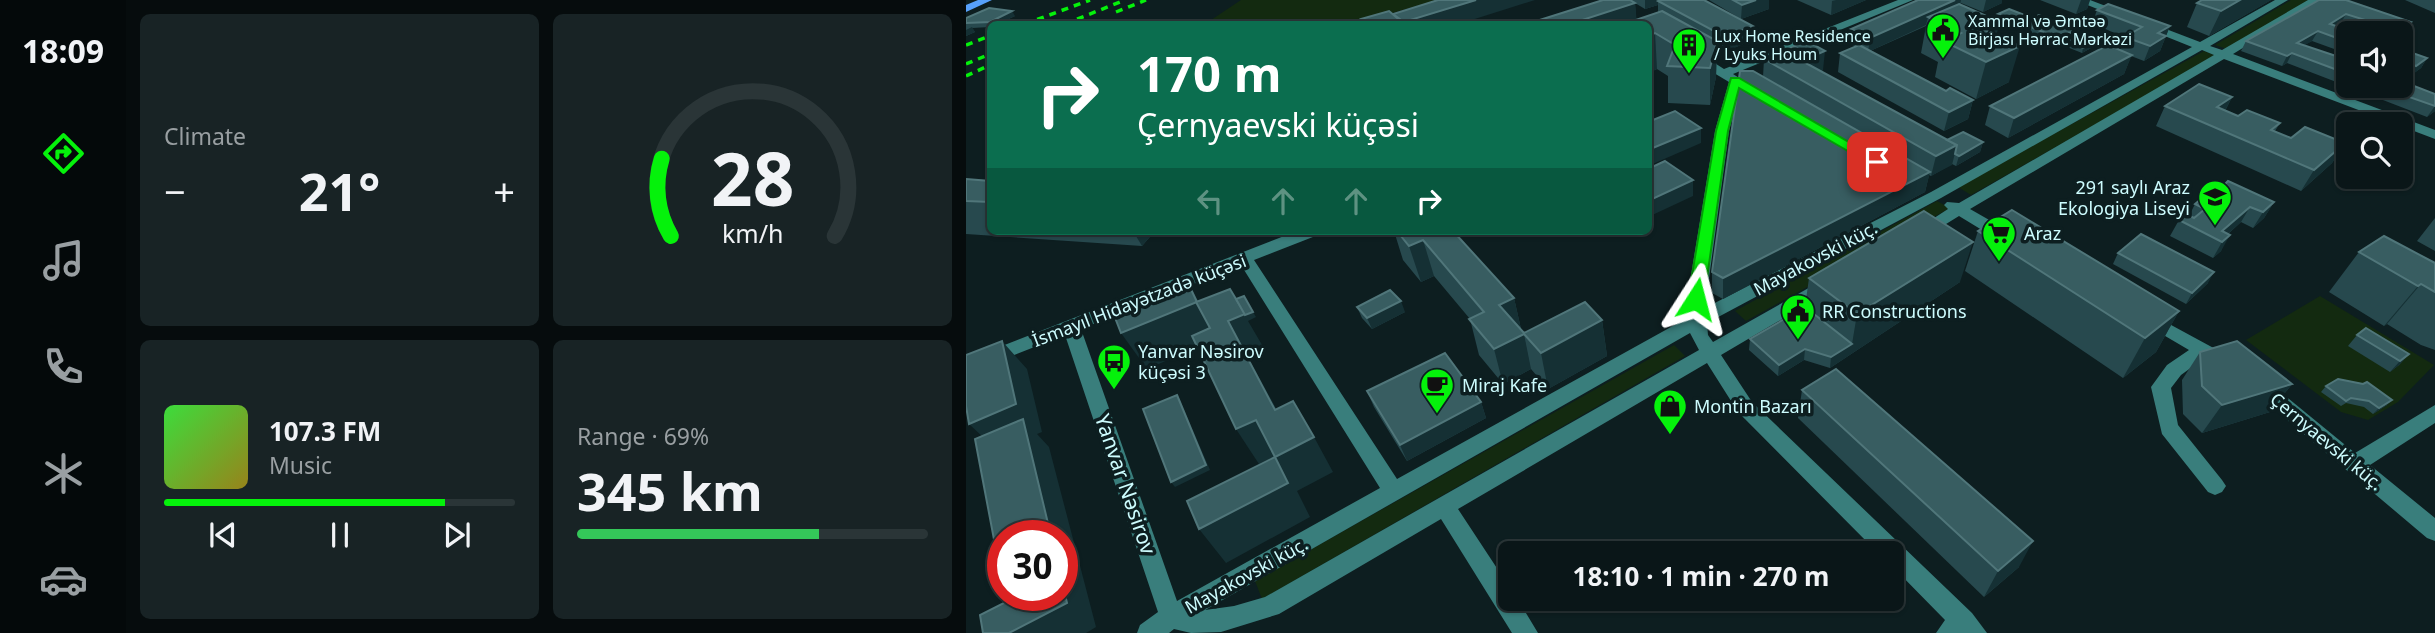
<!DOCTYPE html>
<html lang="en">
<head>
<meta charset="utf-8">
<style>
	:root { --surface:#0a1618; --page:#182325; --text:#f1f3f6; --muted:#999fa2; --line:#2a3537; --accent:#05f20b }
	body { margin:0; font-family:"Noto Sans",sans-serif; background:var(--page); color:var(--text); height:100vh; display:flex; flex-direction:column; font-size:26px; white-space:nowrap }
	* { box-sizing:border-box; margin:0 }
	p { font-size:23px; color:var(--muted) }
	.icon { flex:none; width:38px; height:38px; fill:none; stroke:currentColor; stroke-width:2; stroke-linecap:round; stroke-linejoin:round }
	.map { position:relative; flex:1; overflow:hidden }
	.drawer { display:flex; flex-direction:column; gap:14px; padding:14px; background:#060c0d; width:840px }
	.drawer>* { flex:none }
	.hud { position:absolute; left:21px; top:21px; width:665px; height:214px; border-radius:10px; box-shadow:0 2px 5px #0004,0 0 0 2px var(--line); background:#0b6e4f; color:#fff; overflow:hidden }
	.controls { position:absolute; left:1370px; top:21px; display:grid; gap:14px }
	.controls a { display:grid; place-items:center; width:77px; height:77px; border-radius:10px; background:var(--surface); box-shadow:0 2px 5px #0004,0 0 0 2px var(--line); font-size:35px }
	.speed { position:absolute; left:21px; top:520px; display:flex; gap:14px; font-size:35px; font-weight:700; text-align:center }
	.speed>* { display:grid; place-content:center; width:91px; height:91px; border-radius:50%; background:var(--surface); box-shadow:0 2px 5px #0004,0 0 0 2px var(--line); line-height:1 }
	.speed .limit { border:10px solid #d22; background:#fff; color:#111 }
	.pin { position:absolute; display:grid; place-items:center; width:60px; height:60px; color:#fff; margin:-30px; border-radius:14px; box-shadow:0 4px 10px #0006 }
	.me { position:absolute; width:77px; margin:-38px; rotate:9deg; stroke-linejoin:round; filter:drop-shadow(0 0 5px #0008) }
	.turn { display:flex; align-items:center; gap:24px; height:147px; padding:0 35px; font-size:32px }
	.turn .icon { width:91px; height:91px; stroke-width:2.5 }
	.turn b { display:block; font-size:49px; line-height:60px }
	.lanes { display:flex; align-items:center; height:66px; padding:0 35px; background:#0003; justify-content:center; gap:35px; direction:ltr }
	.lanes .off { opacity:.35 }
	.big { font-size:52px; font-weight:700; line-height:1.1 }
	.drawer .card { flex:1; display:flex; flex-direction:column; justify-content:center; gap:10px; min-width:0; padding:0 24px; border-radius:10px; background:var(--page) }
	.drawer .dial { align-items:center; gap:0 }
	.dial svg { height:182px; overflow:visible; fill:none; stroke:var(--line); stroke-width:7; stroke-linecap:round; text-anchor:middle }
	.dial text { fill:var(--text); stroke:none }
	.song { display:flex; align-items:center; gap:21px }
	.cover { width:84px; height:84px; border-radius:10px; background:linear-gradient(135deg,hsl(120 70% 55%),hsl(50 70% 35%)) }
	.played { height:7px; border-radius:4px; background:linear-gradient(90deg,var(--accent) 80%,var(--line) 80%) }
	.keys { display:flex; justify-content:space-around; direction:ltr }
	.heat { display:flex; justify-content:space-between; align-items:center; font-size:38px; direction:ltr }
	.charge { height:10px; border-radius:5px; background:linear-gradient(90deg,#34c759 69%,var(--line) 0) }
	.drawer .tiles { flex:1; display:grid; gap:14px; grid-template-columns:repeat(2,1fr) }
	.trip { position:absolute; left:532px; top:541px; width:406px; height:70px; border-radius:10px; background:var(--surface); box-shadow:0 2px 5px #0004,0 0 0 2px var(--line); font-weight:700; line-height:70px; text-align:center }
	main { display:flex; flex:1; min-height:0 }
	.menu { display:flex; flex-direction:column; width:126px; justify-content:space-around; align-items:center; background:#04090a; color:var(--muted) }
	.menu .icon { width:49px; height:49px }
	.menu .active { color:var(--accent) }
	.menu b { font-size:32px; color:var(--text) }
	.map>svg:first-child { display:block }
	.green { fill:#132a10 }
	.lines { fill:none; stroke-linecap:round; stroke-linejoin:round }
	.minor { fill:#397e7c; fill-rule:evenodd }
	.major { fill:#57a1fb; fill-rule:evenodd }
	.rail { stroke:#05f20b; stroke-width:3.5; stroke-dasharray:7 6; stroke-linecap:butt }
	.wall { fill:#27494e; fill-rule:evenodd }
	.shaded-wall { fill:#153034 }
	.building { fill:#385d61; stroke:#50767a; stroke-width:2 }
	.route { fill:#05f20b; stroke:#039d07; stroke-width:2 }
	.labels { text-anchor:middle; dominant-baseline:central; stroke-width:7; stroke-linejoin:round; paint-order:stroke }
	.far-poi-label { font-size:16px; fill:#cdfcfe; stroke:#0d1e20; text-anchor:start }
	.poi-label { font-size:18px; fill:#cdfcfe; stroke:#0d1e20; text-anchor:start }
	.street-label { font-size:18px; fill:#cdfcfe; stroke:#0d1e20 }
	.near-street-label { font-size:21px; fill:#cdfcfe; stroke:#0d1e20 }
</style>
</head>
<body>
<main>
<nav class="menu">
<b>18:09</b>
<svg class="icon active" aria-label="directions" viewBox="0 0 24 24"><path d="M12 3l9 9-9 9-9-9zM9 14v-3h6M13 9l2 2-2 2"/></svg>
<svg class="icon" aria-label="music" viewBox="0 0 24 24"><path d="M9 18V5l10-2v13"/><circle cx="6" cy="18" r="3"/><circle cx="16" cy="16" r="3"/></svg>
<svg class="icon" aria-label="phone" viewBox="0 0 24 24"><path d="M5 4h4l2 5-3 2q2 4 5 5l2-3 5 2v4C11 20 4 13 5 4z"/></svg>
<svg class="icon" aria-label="climate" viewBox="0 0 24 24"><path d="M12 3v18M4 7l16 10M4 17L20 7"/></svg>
<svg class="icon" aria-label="car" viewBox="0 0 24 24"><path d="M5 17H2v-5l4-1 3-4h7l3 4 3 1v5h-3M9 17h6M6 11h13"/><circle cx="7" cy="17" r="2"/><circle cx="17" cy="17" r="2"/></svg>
</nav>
<section class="drawer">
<div class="tiles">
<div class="card"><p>Climate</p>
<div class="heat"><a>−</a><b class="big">21°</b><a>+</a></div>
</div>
<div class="card dial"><svg viewBox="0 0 100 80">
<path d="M14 69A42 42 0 1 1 86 69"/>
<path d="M14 69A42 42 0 0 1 10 35" stroke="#05f20b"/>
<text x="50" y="56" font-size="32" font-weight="700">28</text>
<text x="50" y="72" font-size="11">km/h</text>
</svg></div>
<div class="card">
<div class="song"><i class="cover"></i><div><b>107.3 FM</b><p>Music</p></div></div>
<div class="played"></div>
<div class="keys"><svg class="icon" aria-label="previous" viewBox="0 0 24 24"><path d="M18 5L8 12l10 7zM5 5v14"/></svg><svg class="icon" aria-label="pause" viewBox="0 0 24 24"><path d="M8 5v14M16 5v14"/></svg><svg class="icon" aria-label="next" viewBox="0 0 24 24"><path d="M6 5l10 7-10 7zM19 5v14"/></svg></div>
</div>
<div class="card"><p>Range · 69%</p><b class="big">345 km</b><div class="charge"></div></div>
</div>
</section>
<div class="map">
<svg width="1469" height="633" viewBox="0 0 1469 633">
	<rect width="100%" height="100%" fill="#0d1e20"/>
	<g class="green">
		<polygon points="275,0 471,0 389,24 239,24"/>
		<polygon points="1325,0 1343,0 1261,49 1249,45"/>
		<polygon points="1238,51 1250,56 1005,195 992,187"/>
		<polygon points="971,201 984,208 780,321 769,311"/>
		<polygon points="1354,296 1468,365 1432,402 1402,420 1375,412 1280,340"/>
		<polygon points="708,345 719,356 296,599 289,581"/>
	</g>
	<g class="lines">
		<g class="minor">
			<path d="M932 0H947L767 74 798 94 792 98 774 89 763 131 739 308 965 192 1226 47 1109 0H1124L1234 42 1309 0H1322L1244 46 1256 50 1342 0H1355L1267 54 1469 130V139L1258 59 1004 209 1046 233 1048 237 1046 241H1034L993 216 959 237 953 238 945 233 982 209 978 205 981 202 993 203 1248 55 1236 50 975 198 741 323 742 335 747 342 855 281H867L869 285 867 289 755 355 786 402 1006 613 1021 633H970L979 620 926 566V553H912L772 412 741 363 492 509 544 588V598H551L572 633H546L475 519 313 614 255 632 225 633 208 629 203 633H171L174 625 192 612 99 335 0 374V360L331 231H354L352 235 288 260 431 479 723 317 721 299 749 131 763 82 728 61V55H736L758 69ZM275 265 414 488 211 601 115 329ZM724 333 733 350 299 597 268 606 239 610Z"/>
			<polygon points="1183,313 1266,358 1268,363 1266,368 1259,370 1237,359 1215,375 1205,388 1212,425 1256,480 1260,486 1256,492 1249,495 1242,492 1196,434 1185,387 1201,365 1223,350 1177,323 1174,319 1177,315"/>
			<polygon points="1294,379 1301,381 1389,453 1469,405 1469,423 1404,465 1469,518 1469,541 1461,538 1287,391 1285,386 1287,381"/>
		</g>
		<polygon class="major" points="12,0 26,0 0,12 0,5"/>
		<g class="rail">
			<polyline points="150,12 180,0"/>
			<polyline points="59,24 124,0"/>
			<polyline points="99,24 159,0"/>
			<polyline points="0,45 24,36"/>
			<polyline points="0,64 24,54"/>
			<polyline points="0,76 24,65"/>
		</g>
	</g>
	<g class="wall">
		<path d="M637 0H738L787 26V40L758 52 751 47 750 77 744 105 702 103V76L691 69 682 73V24H561ZM669 3 679 9 692 5V12L670 20Z"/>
		<polygon points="743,0 803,0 803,9 775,19"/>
		<polygon points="831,0 900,0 865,15"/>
		<polygon points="952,0 1036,0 1036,3 1017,12 995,3 994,5 1030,35 1043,82 1010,99 969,77 972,62 955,53 960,26 904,51 980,91 1007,100 1002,119 978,131 872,72 874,53 890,47 883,43 885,29"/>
		<polygon points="1074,0 1124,0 1121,9 1110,14"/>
		<polygon points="1305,0 1243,36 1221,27 1231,3"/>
		<polygon points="1353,0 1445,22 1439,31 1435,34 1435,33 1423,33 1416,31 1412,33 1404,33 1375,23 1370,26 1382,33 1382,54 1346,41 1338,45 1382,60 1382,86 1435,86 1469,94 1469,111 1461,117 1321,63 1316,66 1275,51 1280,41"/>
		<polygon points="1439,0 1469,0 1469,13"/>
		<polygon points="1131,10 1204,26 1194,51 1178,61 1165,56 1158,74 1042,138 1019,125 1024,106 1154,50 1159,37 1126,24"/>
		<polygon points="1032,14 1066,18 1111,30 1108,35 1127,43 1125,48 1116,53 1031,19"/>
		<polygon points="49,16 32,24 24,24 24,27 6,28 9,32 0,36 0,18"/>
		<polygon points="1435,49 1461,58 1455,68 1444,76 1435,73"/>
		<polygon points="798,59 857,70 855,71 981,140 1017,142 1014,152 990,166 986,164 965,176 963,175 959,192 757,299 746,293 746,272 797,77"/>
		<polygon points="1266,97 1259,111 1272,116 1314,123 1309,131 1325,138 1379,143 1366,163 1335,191 1190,126 1199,106"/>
		<polygon points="0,179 24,181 24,231 189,231 176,246 0,234"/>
		<polygon points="1254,189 1308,202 1298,218 1287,228 1275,222 1262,234 1255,251 1247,258 1204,236 1213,220 1223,216 1229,204 1249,198"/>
		<polygon points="1469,218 1469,251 1451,241"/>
		<polygon points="428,231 505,231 492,236 548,298 555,329 558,333 636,320 641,356 582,389 565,369 537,384 513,355 504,319 468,276 455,282 437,260"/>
		<polygon points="1012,231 1213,311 1190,352 1157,378 999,271"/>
		<polygon points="1393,252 1469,263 1469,350 1455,345 1421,324 1418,326 1363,292"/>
		<polygon points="1152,253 1242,283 1220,304 1147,264"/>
		<polygon points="843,278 994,282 864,368 838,360 812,376 783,350 784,339 839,307"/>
		<polygon points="391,307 439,312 406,329 396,318"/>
		<polygon points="1391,335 1443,354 1433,365 1424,372 1382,346"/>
		<polygon points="1234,352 1326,384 1304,412 1236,433 1217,414 1216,380"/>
		<polygon points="1360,386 1421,405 1407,414 1398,407 1380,403 1375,406 1355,392"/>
		<polygon points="836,390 1053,567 1018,597 832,418"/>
		<polygon points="401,391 515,402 520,418 441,461 408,407"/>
	</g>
	<g class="shaded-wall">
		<polygon points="510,0 569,0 493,24 438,24 438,22"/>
		<polygon points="679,0 699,0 692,1 692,5 679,9"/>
		<polygon points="790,0 803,0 803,9 775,19 776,5"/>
		<polygon points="870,0 900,0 865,15 866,1"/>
		<polygon points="989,0 995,0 993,11 962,17 960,25 902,52 904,38"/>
		<polygon points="1020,0 1036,0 1036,3 1017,12"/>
		<polygon points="1115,0 1124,0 1121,9 1110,14"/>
		<polygon points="1274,0 1305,0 1243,36 1255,11"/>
		<polygon points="669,3 671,24 604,24"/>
		<polygon points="46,11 49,16 32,24 25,24 24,22"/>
		<polygon points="1380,14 1375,23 1358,33 1364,24"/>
		<polygon points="1422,21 1416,31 1410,33 1415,25"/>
		<polygon points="1034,22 1024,58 1017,29"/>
		<polygon points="1445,22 1439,31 1435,34 1434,33 1438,27"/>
		<polygon points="787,26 787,40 758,52 759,37"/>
		<polygon points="1204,26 1194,51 1178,61 1184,46 1192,33"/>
		<polygon points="6,27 9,32 0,36 0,30"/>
		<polygon points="1352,31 1346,41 1326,53 1331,43"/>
		<polygon points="689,33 691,69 682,73 682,36"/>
		<polygon points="751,41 750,77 744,105 744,68"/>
		<polygon points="1127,43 1125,48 1116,53 1117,48"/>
		<polygon points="1054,46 1043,82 1010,99 1020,62"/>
		<polygon points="859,51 857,70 835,80 836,61"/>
		<polygon points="1326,53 1321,63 1316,66 1321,56"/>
		<polygon points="1166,55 1158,74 1042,138 1048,118"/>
		<polygon points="1461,58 1455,68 1444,76 1450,66"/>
		<polygon points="1266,97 1256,117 1251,107"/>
		<polygon points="1007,100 1002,119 978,131 983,112"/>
		<polygon points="1469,106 1469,111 1461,117"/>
		<polygon points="735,128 735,143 682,166 682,150"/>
		<polygon points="1017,142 1014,152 990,166 993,156"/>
		<polygon points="1379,143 1366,163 1335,191 1348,170"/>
		<polygon points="991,145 986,165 965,176 970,156"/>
		<polygon points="964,172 959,192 757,299 757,278"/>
		<polygon points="727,180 727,196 682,217 682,201"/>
		<polygon points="1308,202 1298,218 1287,228 1297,212"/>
		<polygon points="1284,207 1275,222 1254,241 1256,231"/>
		<polygon points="167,231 189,231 176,246"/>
		<polygon points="458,231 505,231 464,249"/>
		<polygon points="1264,235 1255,251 1247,258 1256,242"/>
		<polygon points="457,240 468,276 455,282 443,246"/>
		<polygon points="1007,242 994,282 864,368 865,357 886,344 891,314"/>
		<polygon points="1248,272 1242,283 1220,304 1226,293"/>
		<polygon points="1455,284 1421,324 1418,326 1452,286"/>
		<polygon points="223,285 244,321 253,338 181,369 155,333"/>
		<polygon points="548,298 556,333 533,305"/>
		<polygon points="435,301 439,312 406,329 401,318"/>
		<polygon points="1213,311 1190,352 1157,378 1179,338"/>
		<polygon points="287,312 290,317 282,321 299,350 282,357 330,445 309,410 262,321"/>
		<polygon points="636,320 641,356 582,389 575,353"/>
		<polygon points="558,334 565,369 537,384 528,349"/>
		<polygon points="36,341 61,369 76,432 71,434 83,447 130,627 120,633 43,633 96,582 96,536 85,536 32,451 3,424"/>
		<polygon points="839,349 838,360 812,376 813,365"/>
		<polygon points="1443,354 1433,365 1424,372 1434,361"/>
		<polygon points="1326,384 1304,412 1236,433 1256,405"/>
		<polygon points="211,395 214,400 244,470 209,487 205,482"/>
		<polygon points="1426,400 1421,405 1407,414 1413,408"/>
		<polygon points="515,402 520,418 441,461 434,445"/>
		<polygon points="290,420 312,455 293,464 270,429"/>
		<polygon points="348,437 367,472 331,491 344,517 260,563 233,529 309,457"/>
		<polygon points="1067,541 1053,567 1018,597 1032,571"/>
	</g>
	<g class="building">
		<polygon points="472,0 510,0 438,22 427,14"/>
		<polygon points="637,0 664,0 669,3 604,24 561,24"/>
		<polygon points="694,0 738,0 787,26 759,37 692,1"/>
		<polygon points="767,0 790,0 776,5"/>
		<polygon points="952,0 989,0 904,38 885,29"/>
		<polygon points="1236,0 1274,0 1255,11 1231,3"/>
		<polygon points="1353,0 1380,0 1445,22 1438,27 1422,21 1415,25 1380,14 1364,24 1391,33 1382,33 1382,42 1352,31 1331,43 1382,60 1382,74 1326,53 1321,56 1280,41"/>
		<polygon points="993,4 1034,22 1017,29 1054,46 1020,62 977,41 995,33 962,17"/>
		<polygon points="1142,4 1204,26 1192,33 1200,36 1184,46 1159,37 1176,27 1131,10"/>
		<polygon points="23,8 46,11 24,22 0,23 0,18"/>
		<polygon points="1043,9 1066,18 1073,15 1111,30 1104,33 1127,43 1117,48 1032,14"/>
		<polygon points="423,11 438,24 400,24 395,19"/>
		<polygon points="696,11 751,41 744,68 701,66 709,45 689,33 682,36 682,24 658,24"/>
		<polygon points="841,41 859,51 836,61 991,145 970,156 798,59"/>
		<polygon points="893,45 980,91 984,88 1007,100 983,112 874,53"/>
		<polygon points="1142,45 1166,55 1048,118 1024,106"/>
		<polygon points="1435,49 1461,58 1450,66 1435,60"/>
		<polygon points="774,71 787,71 964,172 757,278 746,272"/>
		<polygon points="1435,81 1469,94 1469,106 1412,86 1435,86"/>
		<polygon points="1233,84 1266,97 1251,107 1272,116 1281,110 1314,123 1305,130 1325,138 1339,127 1379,143 1348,170 1199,106"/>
		<polygon points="709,111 735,128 682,150 682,122"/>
		<polygon points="997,132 1017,142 993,156 989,154 991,145 981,140"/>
		<polygon points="699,161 727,180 682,201 682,169"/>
		<polygon points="0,179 24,181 24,202 0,201"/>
		<polygon points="1262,181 1308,202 1297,212 1284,207 1256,231 1264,235 1256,242 1213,220 1220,214 1228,218 1239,209 1229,204 1241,194 1253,200 1261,192 1254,189"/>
		<polygon points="1046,210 1213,311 1179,338 1012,231"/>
		<polygon points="958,211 1007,242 891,314 843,278"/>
		<polygon points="431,231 469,231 471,234 477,231 487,231 548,298 533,305 558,333 619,302 636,320 575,353 558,334 528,349 503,319 518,312 457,240 443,246"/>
		<polygon points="1175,234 1248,272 1226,293 1152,253"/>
		<polygon points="1418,236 1469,263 1469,292 1455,284 1452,286 1393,252"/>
		<polygon points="223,285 231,302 155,333 148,315"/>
		<polygon points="264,289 279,314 262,321 309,410 327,401 348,437 309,457 322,483 233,529 221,501 309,457 290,420 270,429 226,336 244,328 230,302"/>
		<polygon points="424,290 435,301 401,318 391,307"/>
		<polygon points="278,296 287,312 279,315 270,299"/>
		<polygon points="839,307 886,344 865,357 839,349 813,365 784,339"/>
		<polygon points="1400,328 1443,354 1434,361 1391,335"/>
		<polygon points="36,341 50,404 3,424 0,406 0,355"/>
		<polygon points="1271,341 1326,384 1256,405 1236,386 1234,352"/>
		<polygon points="479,353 515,402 434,445 401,391"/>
		<polygon points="870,369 1067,541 1032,571 836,390"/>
		<polygon points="1372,379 1397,384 1401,382 1426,400 1413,408 1403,401 1385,398 1380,401 1360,386"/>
		<polygon points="211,395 240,465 205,482 177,409"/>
		<polygon points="57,419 85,536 37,536 37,587 9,439"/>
		<polygon points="96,582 101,603 43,633 17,633 14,615 40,602 38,595 96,595"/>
	</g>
	<polygon class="route" points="765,78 773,78 917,162 906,165 773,88 762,131 738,299 730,304 722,299 750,131"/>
	<defs>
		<g id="civic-pin" transform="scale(1.75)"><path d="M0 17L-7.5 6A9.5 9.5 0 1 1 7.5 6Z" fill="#05f20b" stroke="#0d1e20"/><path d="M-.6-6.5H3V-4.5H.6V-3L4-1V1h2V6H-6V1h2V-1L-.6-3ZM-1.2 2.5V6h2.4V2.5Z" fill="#111"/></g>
		<g id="building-pin" transform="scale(1.75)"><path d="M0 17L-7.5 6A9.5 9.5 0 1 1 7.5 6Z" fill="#05f20b" stroke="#0d1e20"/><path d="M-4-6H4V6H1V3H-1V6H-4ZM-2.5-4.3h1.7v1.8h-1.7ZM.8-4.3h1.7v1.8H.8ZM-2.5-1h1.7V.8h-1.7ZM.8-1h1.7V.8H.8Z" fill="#111"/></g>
		<g id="school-pin" transform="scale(1.75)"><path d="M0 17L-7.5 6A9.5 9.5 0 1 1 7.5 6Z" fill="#05f20b" stroke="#0d1e20"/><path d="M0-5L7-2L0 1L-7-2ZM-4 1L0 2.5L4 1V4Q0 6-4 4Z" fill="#111"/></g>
		<g id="supermarket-pin" transform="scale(1.75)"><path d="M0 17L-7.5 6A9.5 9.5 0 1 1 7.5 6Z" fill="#05f20b" stroke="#0d1e20"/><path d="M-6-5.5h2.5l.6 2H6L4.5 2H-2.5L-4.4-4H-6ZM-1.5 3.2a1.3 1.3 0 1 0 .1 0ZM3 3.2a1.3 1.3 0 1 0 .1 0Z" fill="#111"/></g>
		<g id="bus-pin" transform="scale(1.75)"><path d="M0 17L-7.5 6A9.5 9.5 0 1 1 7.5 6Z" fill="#05f20b" stroke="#0d1e20"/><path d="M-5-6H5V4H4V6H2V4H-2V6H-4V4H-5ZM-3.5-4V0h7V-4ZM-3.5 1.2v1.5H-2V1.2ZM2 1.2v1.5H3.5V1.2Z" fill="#111"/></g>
		<g id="cafe-pin" transform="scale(1.75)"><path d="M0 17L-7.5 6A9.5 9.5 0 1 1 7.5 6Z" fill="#05f20b" stroke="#0d1e20"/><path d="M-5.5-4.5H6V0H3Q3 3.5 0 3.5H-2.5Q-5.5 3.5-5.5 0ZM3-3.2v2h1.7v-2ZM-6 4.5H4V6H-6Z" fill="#111"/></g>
		<g id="shop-pin" transform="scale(1.75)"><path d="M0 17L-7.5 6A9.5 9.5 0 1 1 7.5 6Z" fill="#05f20b" stroke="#0d1e20"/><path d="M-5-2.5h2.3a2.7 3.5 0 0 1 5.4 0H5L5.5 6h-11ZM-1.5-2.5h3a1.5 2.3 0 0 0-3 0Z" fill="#111"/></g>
	</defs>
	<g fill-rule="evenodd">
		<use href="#civic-pin" x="977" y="30"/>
		<use href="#building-pin" x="723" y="45"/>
		<use href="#school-pin" x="1249" y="197"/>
		<use href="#supermarket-pin" x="1033" y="233"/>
		<use href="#civic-pin" x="832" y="311"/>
		<use href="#bus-pin" x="148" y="361"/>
		<use href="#cafe-pin" x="471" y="385"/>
		<use href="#shop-pin" x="704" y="406"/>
	</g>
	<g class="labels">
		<g class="far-poi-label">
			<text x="1002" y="21">Xammal və Əmtəə<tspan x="1002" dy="18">Birjası Hərrac Mərkəzi</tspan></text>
			<text x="748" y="36">Lux Home Residence<tspan x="748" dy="18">/ Lyuks Houm</tspan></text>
		</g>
		<g class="poi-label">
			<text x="1224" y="187" text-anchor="end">291 saylı Araz<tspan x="1224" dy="21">Ekologiya Liseyi</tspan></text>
			<text x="1058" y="233">Araz</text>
			<text x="856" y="311">RR Constructions</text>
			<text x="172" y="351">Yanvar Nəsirov<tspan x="172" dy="21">küçəsi 3</tspan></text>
			<text x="496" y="385">Miraj Kafe</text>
			<text x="728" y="406">Montin Bazarı</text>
		</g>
		<g class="street-label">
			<text transform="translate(849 258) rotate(-28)">Mayakovski küç.</text>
			<text transform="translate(173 300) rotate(-21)">İsmayıl Hidayətzadə küçəsi</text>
			<text transform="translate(1361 441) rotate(40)">Çernyaevski küç.</text>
			<text transform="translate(280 575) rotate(-29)">Mayakovski küç.</text>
		</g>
		<g class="near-street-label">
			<text transform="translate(160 484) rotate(71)">Yanvar Nəsirov</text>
		</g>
	</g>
</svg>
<div class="controls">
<a><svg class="icon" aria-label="sound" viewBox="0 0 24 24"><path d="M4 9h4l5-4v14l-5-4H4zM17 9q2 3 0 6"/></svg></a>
<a><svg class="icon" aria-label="search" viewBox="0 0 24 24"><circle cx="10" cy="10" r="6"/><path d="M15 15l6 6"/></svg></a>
</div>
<div class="speed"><div class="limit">30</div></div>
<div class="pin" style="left:911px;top:162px;background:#d93025"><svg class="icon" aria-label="arrive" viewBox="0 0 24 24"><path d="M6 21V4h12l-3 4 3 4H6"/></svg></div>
<svg class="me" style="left:730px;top:299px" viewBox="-20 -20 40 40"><path d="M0-17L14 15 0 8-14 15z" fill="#05f20b" stroke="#fff" stroke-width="4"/></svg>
<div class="trip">18:10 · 1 min · 270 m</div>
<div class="hud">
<div class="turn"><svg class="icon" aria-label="right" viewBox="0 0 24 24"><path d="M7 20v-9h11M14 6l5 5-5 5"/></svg><div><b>170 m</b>Çernyaevski küçəsi</div></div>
<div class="lanes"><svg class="icon off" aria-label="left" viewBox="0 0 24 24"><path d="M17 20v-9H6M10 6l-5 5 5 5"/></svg><svg class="icon off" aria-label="ahead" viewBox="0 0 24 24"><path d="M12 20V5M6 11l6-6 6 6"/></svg><svg class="icon off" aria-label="ahead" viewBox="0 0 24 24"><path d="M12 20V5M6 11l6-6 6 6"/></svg><svg class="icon" aria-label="right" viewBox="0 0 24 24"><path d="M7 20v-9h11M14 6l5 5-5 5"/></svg></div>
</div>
</div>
</main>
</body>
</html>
